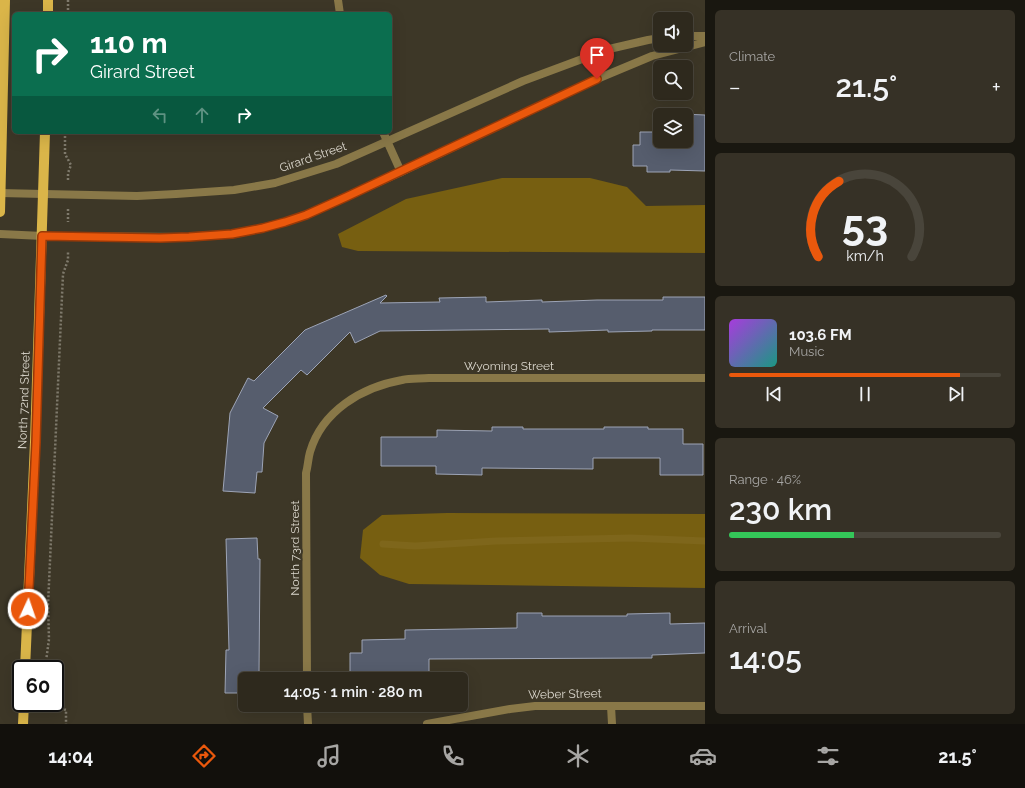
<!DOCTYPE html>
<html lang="en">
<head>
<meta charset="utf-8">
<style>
	:root { --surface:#2e291d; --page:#363126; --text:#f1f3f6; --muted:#a7a6a4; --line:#49453b; --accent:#ea580c }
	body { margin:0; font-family:Raleway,sans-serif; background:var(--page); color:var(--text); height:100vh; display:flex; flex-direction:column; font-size:15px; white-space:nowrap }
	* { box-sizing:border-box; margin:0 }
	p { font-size:13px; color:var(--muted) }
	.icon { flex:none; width:22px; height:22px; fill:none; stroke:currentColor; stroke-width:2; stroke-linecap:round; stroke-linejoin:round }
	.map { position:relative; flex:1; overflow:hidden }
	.side { display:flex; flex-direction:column; gap:10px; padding:10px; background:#191710; width:320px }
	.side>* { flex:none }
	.banner { position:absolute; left:12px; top:12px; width:380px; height:122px; border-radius:6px; box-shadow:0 4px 16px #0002,0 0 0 1px var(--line); background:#0b6e4f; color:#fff; overflow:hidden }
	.buttons { position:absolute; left:653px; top:12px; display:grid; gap:8px }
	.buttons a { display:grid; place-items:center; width:40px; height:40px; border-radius:6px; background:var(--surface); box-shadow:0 4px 16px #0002,0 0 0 1px var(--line); font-size:20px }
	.speed { position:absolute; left:12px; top:660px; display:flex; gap:8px; font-size:20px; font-weight:700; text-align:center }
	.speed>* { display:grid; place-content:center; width:52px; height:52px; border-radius:50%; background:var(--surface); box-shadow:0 4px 16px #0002,0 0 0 1px var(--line); line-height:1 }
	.speed .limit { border:2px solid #111; border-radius:6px; background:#fff; color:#111 }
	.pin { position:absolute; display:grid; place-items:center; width:34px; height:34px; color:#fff; margin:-41px -17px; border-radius:50% 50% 50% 0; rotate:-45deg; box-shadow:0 0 4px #0007 }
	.pin .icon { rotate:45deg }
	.me { position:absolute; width:44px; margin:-22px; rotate:3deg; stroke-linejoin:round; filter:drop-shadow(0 0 3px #0008) }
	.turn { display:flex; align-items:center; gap:14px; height:84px; padding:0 12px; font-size:18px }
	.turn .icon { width:52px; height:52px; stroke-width:2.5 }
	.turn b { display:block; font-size:28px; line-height:34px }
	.lanes { display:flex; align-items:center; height:38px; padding:0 12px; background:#0003; justify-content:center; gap:20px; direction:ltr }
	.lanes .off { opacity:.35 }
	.big { font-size:30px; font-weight:600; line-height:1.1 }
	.side .card { flex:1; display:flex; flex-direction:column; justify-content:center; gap:6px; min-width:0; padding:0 14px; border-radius:6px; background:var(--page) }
	.side .dial { align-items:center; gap:0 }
	.dial svg { height:104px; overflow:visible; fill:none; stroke:var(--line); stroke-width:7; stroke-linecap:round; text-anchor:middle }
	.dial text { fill:var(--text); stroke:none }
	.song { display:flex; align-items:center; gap:12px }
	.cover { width:48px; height:48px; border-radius:6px; background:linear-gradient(135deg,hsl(280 70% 55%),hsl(170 70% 35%)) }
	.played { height:4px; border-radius:2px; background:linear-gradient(90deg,var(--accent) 85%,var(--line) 85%) }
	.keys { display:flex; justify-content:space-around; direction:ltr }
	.heat { display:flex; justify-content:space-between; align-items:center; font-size:22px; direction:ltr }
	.charge { height:6px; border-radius:3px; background:linear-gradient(90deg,#34c759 46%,var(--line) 0) }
	.trip { position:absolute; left:238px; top:672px; width:230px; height:40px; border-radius:6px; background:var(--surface); box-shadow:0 4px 16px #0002,0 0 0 1px var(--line); font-weight:600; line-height:40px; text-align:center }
	.menu { display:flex; height:64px; justify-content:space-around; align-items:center; background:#12100c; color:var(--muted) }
	.menu .icon { width:28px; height:28px }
	.menu .current { color:var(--accent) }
	.menu b { font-size:18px; color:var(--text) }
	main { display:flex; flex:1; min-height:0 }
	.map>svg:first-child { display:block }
	.forest { fill:#775f11 }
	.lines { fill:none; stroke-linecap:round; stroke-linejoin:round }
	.stream { stroke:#7e661b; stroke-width:7 }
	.building { fill:#565d6d; stroke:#9da4b6 }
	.path { stroke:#7f7a6c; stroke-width:2.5; stroke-dasharray:2 2; stroke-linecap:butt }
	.minor { stroke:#897848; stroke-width:8 }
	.tertiary { stroke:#897848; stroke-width:8 }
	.primary { stroke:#dab549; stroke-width:10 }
	.route-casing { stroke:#983908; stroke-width:10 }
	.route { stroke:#ea580c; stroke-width:7 }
	.labels { text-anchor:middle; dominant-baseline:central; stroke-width:4; stroke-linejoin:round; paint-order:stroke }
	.street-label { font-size:12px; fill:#dcd8ce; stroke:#3d3727 }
</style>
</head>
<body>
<main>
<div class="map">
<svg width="705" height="724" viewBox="0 0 705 724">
	<rect width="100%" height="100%" fill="#3d3727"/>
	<g class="forest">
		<polygon points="502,178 590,178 627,187 646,206 705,205 705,253 358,251 342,247 338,234 406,199"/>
		<polygon points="447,513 705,514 705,588 409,584 380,575 360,558 363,530 382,515"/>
	</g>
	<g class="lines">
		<polyline class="stream" points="383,544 415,546 496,541 631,538 705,541"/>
	</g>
	<g class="building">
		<polygon points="682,114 705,115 705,171 670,170 670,172 647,172 647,166 633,166 633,145 640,145 640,132 659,132 660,130 660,141 686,141 686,115"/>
		<polygon points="386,295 387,296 380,303 440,302 439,298 486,297 486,302 542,300 542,302 597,300 663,300 663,297 705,297 705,330 652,330 652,331 608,332 608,330 549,332 549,329 380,331 355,343 350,332 307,375 301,370 263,408 278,416 264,443 262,472 257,472 255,493 223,491 230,413 248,378 254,381 305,330"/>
		<polygon points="492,427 523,427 523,429 604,429 604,427 648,427 648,429 683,429 683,444 703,444 703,475 660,475 660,458 593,458 593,469 482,468 482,475 436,474 436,466 381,466 381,437 437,437 437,430 492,431"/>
		<polygon points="257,538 258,559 260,559 259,674 256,674 256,679 245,679 245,693 225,693 226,650 229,650 226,539"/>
		<polygon points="517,613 542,613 542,616 627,616 627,614 670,613 670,624 705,623 705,653 652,655 652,658 429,659 429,677 385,677 385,679 350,679 350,653 362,653 362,640 405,639 405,630 517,628"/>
	</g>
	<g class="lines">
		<g class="path">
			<polyline points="68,14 68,0"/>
			<polyline points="65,132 65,154 71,165 68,173 68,180"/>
			<polyline points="68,209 68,222"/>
			<polyline points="45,669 49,639 48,605 63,274 68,260 68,251"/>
			<polyline points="55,702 60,708 66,710 66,724"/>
		</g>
		<g class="minor">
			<polyline points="338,0 340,14"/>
			<polyline points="686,36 705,36"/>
			<polyline points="383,132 401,172"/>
			<polyline points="44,194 137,196 176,194 234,190 275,183 336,164 523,81 609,49 648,40 660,38"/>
			<polyline points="43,236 189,237 232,234 263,228 285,222 306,215 401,172 597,79 652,56 705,42"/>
			<path d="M307 679 306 473C308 466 308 459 310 452 322 411 362 387 402 380 411 378 420 379 429 378H705"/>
			<polyline points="307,705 308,724"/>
			<polyline points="611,706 612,724"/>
			<polyline points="427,724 510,709 535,706 705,706"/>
		</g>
		<g class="tertiary">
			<polyline points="0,193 44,194"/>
			<polyline points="0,234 43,236"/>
		</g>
		<g class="primary">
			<polyline points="48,14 48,0"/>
			<polyline points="0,212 5,0"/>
			<polyline points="25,669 35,442 45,132"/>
			<polyline points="23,724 24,703"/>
		</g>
	</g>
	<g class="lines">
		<g class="route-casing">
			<polyline id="route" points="28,609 36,442 42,236 160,238 189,237 232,234 263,228 285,222 306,215 346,197 597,79"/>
		</g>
		<use href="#route" class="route"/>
	</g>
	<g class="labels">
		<g class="street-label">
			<text transform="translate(313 157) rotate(-19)">Girard Street</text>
			<text x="509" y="366">Wyoming Street</text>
			<text transform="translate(24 400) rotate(-88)">North 72nd Street</text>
			<text transform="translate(295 548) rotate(-90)">North 73rd Street</text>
			<text transform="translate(565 694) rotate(-1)">Weber Street</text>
		</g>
	</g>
</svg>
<div class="buttons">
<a><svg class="icon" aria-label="sound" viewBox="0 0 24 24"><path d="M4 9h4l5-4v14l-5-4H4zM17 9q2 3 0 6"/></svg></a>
<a><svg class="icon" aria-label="search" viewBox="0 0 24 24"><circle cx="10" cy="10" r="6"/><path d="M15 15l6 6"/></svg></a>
<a><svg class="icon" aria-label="layers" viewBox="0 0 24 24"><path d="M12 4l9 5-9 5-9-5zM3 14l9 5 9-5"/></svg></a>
</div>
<div class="speed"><div class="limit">60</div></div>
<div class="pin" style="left:597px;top:79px;background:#d93025"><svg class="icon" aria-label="arrive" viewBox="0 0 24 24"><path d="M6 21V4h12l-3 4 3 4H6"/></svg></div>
<svg class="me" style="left:28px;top:609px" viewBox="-20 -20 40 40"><circle r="17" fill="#ea580c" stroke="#fff" stroke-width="3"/><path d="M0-11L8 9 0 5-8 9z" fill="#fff"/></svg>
<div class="trip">14:05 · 1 min · 280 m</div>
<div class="banner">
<div class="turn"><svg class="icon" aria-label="right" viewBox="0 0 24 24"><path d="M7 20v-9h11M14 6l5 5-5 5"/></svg><div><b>110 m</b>Girard Street</div></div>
<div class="lanes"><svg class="icon off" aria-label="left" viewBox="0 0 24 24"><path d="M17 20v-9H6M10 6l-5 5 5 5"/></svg><svg class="icon off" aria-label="ahead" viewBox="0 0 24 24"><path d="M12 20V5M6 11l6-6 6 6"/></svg><svg class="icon" aria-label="right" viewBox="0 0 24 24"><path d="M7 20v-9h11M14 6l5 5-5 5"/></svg></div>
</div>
</div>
<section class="side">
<div class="card"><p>Climate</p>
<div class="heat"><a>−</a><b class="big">21.5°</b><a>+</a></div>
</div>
<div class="card dial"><svg viewBox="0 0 100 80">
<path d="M14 69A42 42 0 1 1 86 69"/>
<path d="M14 69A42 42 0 0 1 30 11" stroke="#ea580c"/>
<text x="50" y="56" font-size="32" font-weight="700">53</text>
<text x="50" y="72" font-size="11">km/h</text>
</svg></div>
<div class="card">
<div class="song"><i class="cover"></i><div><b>103.6 FM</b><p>Music</p></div></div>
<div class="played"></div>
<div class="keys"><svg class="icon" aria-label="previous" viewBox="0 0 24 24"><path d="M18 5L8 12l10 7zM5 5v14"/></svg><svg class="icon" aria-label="pause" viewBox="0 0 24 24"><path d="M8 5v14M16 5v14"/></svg><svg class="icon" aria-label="next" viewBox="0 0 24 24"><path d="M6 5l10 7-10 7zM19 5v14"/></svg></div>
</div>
<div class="card"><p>Range · 46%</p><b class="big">230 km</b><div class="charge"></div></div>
<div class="card"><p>Arrival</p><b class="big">14:05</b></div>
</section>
</main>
<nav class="menu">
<b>14:04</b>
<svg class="icon current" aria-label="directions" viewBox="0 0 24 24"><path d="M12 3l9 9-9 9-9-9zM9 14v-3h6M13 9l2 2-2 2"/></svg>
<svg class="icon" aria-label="music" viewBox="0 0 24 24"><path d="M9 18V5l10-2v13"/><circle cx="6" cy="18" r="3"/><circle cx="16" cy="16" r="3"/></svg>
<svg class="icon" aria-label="phone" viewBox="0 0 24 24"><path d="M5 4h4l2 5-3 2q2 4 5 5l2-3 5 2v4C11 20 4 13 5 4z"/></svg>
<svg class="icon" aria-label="climate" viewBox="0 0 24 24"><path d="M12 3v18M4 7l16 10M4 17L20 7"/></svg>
<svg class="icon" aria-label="car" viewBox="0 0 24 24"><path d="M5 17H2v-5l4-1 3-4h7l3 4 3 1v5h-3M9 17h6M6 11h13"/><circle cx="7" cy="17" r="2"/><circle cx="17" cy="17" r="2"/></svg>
<svg class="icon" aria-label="filters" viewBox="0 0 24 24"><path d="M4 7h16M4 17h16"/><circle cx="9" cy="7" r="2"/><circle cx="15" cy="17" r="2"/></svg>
<b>21.5°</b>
</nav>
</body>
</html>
